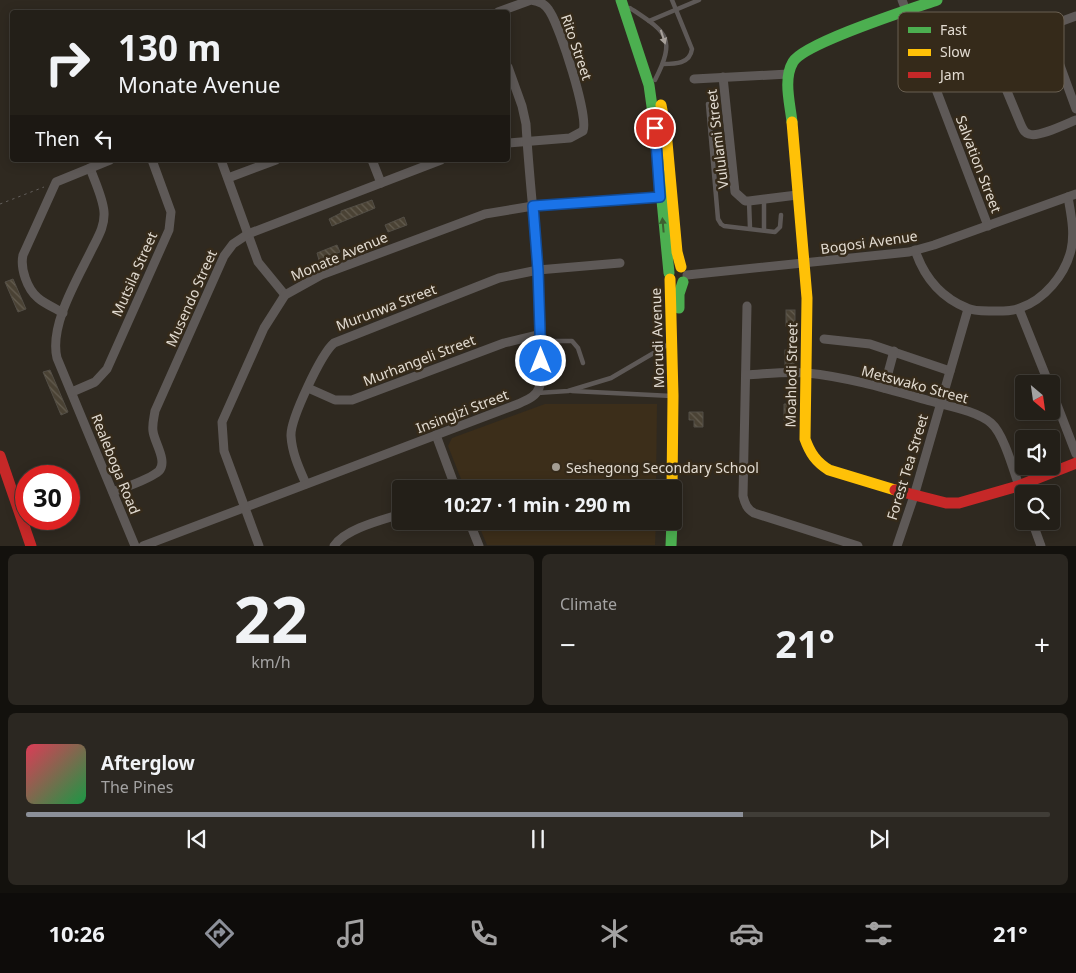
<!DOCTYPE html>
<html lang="en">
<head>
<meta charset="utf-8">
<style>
	:root { --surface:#231f18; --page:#2b2721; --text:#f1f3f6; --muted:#a3a2a2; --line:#403d37; --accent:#8c9099 }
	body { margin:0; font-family:"Noto Sans",sans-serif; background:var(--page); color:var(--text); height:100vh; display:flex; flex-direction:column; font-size:19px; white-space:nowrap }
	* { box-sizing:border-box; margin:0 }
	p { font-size:16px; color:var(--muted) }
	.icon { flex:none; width:28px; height:28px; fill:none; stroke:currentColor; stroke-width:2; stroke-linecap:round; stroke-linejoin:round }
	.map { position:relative; height:546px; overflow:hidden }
	.panel { display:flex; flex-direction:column; gap:8px; padding:8px; background:#13110d; flex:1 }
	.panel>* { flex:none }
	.top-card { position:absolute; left:10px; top:10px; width:500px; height:152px; border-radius:5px; box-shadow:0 2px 12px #0003,0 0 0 1px var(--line); background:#231f18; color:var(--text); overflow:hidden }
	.needle { width:32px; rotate:151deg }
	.fabs { position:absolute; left:1015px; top:375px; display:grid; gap:10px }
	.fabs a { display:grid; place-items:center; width:45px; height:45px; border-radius:5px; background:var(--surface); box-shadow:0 2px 12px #0003,0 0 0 1px var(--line); font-size:25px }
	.speed { position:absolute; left:15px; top:465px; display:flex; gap:10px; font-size:25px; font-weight:700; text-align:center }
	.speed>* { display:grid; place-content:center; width:65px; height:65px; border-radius:50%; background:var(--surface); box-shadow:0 2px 12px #0003,0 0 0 1px var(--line); line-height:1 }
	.speed .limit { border:8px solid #d22; background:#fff; color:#111 }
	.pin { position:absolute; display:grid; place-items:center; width:42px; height:42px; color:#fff; margin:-21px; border:2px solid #fff; border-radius:50%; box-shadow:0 1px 5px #0007 }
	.me { position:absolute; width:55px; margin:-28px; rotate:0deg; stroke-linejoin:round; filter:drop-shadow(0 0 4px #0008) }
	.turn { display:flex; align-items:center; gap:18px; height:105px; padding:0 25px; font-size:22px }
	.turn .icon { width:65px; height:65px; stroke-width:2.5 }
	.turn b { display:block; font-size:35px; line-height:42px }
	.then { display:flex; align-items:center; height:48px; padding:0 25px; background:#0003; gap:10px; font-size:19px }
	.big { font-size:38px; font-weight:700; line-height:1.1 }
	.panel .card { flex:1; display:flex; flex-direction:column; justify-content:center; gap:8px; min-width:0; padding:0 18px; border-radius:8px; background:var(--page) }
	.panel .dial { align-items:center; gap:0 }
	.dial b { font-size:65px; line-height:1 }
	.song { display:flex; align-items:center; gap:15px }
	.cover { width:60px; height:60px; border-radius:8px; background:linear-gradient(135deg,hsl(350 70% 55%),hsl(140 70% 35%)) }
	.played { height:5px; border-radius:2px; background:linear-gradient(90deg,var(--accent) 70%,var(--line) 70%) }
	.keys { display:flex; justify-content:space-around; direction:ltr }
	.heat { display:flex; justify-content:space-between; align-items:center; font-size:28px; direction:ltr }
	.panel .tiles { flex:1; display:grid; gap:8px; grid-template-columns:1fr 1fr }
	.card:last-child { grid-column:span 2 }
	.trip { position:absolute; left:392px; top:480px; width:290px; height:50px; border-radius:5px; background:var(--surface); box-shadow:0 2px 12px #0003,0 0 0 1px var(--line); font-weight:700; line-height:50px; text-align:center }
	.dock { display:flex; height:80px; justify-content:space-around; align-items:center; background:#0e0c0a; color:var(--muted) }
	.dock .icon { width:35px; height:35px }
	.dock .active { color:var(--accent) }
	.dock b { font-size:22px; color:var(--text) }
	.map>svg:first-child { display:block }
	.built { fill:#3c2e1a }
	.building { fill:url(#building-back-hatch); stroke:#534e46 }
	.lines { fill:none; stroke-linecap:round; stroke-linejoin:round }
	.path { stroke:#635f5c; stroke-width:1; stroke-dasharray:2.5 4; stroke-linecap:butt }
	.lane { stroke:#5e5957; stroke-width:4.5 }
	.street { stroke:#5e5957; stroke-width:9 }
	.fast { stroke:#4caf50; stroke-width:11 }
	.slow { stroke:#ffc107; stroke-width:11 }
	.jam { stroke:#c62828; stroke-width:11 }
	.oneway { fill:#a7a09a }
	.oneway2 { fill:#3e5f30 }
	.route-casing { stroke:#114b97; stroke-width:12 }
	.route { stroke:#1a73e8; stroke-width:9 }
	.poi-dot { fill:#a39d93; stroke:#352a1a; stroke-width:2 }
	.labels { text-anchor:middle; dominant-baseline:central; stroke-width:5; stroke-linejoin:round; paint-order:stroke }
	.street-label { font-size:14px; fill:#e2dbd1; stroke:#352a1a }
	.poi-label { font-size:14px; fill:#e2dbd1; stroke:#352a1a; text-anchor:start }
	.key { fill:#352a1a; stroke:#695f51; stroke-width:1 }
	.key-label { font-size:14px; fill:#e2dbd1 }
</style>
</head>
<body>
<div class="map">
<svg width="1076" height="546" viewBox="0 0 1076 546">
	<defs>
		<pattern id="building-back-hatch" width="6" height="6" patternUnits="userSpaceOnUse" patternTransform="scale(1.25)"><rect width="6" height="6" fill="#4a4234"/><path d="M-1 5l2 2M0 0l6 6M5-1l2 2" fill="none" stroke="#645d50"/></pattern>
	</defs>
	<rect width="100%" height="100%" fill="#2f2920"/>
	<g class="built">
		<polygon points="545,404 657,404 656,489 465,489 448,446 452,438"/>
		<polygon points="477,521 656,521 655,545 487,545"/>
	</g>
	<g class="building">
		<polygon points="372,200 375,208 332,226 329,219 341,213 341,211"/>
		<polygon points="404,217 407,225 388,232 385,225"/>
		<polygon points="337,245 340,252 319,260 317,253"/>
		<polygon points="13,279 26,309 18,312 5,282"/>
		<rect x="786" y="310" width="9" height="16"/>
		<rect x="785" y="350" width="9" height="16"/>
		<polygon points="50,370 68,412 61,415 43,372"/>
		<polygon points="784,404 793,404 792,420 784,420"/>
		<polygon points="689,412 703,412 703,427 694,427 694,420 689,420"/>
	</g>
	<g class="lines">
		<polyline class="path" points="0,204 44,187"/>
		<g class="lane">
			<path d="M630 8C666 32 677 37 655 80"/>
			<polyline points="649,21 699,0"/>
			<path d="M663 64C675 64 690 64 692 49L672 0"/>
			<polyline points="708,104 718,219 721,224 724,226 775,232 780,227 781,215"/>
			<polyline points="764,199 764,230"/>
			<polyline points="749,201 750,228"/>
			<polyline points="541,341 572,341 578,348 583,363"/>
			<polyline points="572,391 672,396"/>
			<polyline points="537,393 568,391 611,378 669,344"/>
		</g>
		<g class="street">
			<polyline points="902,0 988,226"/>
			<path d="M498 12 531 0C539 1 546 4 550 12 560 28 589 116 583 131L570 138 508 143"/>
			<polyline points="1046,27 1076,109"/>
			<path d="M989 48 1021 125C1023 129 1024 133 1029 134 1038 138 1066 124 1076 120"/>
			<polyline points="929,70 1076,16"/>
			<polyline points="723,77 735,192 745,201 749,201 797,195"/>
			<polyline points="694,79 788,74"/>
			<polyline points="221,160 258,262 285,295"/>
			<polyline points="372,160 381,183"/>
			<path d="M90 168C95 182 103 198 104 212 105 226 98 237 92 249 78 278 49 325 57 358L135 546"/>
			<polyline points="228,178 276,160"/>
			<path d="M915 250C924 277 940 297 967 308 973 311 982 311 989 311 999 311 1010 312 1020 308 1044 300 1065 275 1071 250 1075 232 1071 215 1068 197"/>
			<polyline points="687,275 909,252 934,245 1076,194"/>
			<path d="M747 306 743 496C745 504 747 509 754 513L858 546"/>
			<polyline points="1019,309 1049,384"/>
			<path d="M63 313C55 308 45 304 38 298 27 289 20 268 23 255L56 182 110 160"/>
			<polyline points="824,339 870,344 950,371"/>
			<path d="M746 375C766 374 787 371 807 373 848 377 891 390 930 401 948 406 977 411 991 423 1006 436 1016 481 1024 500"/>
			<polyline points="308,388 335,400 352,400 504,343 541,334"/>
			<polyline points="884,388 894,351"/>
			<polyline points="1051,389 1076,454"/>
			<polyline points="72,392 95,382 107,369 169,230 171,212 152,160"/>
			<polyline points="436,435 456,489"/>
			<path d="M306 484C299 468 292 453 291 436 290 420 321 354 334 343L499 278 538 270 620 263"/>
			<path d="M113 492C125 487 149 480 159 471 168 461 154 442 153 431 152 424 154 418 155 411L224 256 233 244 248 234 441 160"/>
			<polyline points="469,521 479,546"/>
			<polyline points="1032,521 1041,546"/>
			<path d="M143 546 518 404C526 400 536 397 539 388 544 375 541 356 541 342 541 269 530 197 526 124L522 106 508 67"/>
			<polyline points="259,546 224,451 222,422 264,328 285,295 321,275 485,214 533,206 665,197"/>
			<path d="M334 546C345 529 382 520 401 514"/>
			<polyline points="897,546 914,496 968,309"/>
		</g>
		<g class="fast">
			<polyline points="621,0 649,85 655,128 669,273"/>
			<path d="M792 122C790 103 783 79 793 62 804 43 911 9 937 0"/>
			<polyline points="679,308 679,294 683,282"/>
			<polyline points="671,546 672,521"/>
		</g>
		<g class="slow">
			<polyline points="661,105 666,131 677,252 681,267"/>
			<path d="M792 122 807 298 805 439C810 453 816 462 829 470L895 490"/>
			<polyline points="670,279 673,396 672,489"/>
		</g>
		<g class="jam">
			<polyline points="0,456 31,546"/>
			<polyline points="895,490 946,503 959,503 1018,486 1076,463"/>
		</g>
	</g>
	<defs><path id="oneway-solid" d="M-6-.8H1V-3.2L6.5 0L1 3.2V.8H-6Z" transform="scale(1.25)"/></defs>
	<use class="oneway" href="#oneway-solid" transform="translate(663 37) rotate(72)"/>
	<use class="oneway2" href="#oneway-solid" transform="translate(663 225) rotate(-95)"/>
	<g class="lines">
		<g class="route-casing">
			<polyline id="route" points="541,361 538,270 533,206 660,197 655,128"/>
		</g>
		<use href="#route" class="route"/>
	</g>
	<circle class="poi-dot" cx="556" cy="467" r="5"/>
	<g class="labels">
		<g class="street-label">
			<text transform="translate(577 47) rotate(71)">Rito Street</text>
			<text transform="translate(717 139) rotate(-97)">Vululami Street</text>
			<text transform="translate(979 164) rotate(69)">Salvation Street</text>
			<text transform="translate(869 242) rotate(-8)">Bogosi Avenue</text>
			<text transform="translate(339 256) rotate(-23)">Monate Avenue</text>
			<text transform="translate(134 274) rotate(-66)">Mutsila Street</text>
			<text transform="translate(191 298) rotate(-66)">Musendo Street</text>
			<text transform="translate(386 307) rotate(-21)">Murunwa Street</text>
			<text transform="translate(657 338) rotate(-92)">Morudi Avenue</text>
			<text transform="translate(419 360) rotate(-21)">Murhangeli Street</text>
			<text transform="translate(791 375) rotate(-89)">Moahlodi Street</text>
			<text transform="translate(915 384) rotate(15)">Metswako Street</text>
			<text transform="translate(462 411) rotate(-21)">Insingizi Street</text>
			<text transform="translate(116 464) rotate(68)">Realeboga Road</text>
			<text transform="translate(907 467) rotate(-73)">Forest Tea Street</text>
		</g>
		<g class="poi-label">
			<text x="566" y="467">Seshegong Secondary School</text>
		</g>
	</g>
	<rect x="898" y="12" width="166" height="80" rx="8" class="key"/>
	<rect x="908" y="27" width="23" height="6" fill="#4caf50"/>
	<rect x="908" y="49" width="23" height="7" fill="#ffc107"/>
	<rect x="908" y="72" width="23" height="6" fill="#c62828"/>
	<g class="key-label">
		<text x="940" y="35">Fast</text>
		<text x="940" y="57">Slow</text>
		<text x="940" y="80">Jam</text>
	</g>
</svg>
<div class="fabs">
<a><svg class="needle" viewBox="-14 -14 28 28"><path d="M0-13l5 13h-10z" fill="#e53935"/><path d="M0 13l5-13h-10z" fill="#a3a2a2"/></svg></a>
<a><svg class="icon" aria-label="sound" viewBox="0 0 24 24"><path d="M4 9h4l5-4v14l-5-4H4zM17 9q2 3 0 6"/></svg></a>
<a><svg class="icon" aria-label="search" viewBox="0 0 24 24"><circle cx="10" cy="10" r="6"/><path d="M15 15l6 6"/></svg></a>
</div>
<div class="speed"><div class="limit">30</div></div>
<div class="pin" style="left:655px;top:128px;background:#d93025"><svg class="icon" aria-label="arrive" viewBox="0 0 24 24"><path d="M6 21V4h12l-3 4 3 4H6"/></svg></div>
<svg class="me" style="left:541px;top:361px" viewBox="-20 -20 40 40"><circle r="17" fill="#1a73e8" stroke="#fff" stroke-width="3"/><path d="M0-11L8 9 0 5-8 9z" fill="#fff"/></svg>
<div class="trip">10:27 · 1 min · 290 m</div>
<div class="top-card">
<div class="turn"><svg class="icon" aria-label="right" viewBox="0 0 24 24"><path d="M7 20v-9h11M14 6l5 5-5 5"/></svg><div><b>130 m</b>Monate Avenue</div></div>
<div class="then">Then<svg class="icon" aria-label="left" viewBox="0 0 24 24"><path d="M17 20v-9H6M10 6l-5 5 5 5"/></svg></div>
</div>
</div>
<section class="panel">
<div class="tiles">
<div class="card dial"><b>22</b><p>km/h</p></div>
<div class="card"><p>Climate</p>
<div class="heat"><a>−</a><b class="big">21°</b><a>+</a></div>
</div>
<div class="card">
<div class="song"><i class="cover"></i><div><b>Afterglow</b><p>The Pines</p></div></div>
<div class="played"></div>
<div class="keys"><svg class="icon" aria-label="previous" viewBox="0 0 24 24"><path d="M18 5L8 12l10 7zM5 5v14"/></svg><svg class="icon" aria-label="pause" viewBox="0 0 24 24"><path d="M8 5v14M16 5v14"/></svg><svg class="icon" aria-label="next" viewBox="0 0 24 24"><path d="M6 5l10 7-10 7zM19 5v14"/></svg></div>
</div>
</div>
</section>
<nav class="dock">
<b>10:26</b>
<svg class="icon active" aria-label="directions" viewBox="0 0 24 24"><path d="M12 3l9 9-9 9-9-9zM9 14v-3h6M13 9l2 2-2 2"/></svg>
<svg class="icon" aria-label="music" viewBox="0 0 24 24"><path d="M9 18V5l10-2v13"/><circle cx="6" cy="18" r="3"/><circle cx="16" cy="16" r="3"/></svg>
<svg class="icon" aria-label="phone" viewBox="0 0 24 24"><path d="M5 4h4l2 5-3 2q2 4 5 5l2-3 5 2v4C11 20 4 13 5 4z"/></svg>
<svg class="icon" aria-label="climate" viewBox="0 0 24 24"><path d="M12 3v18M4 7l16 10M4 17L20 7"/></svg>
<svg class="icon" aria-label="car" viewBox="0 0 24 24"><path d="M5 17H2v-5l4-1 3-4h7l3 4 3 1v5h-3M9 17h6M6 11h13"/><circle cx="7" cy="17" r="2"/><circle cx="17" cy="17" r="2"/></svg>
<svg class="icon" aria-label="filters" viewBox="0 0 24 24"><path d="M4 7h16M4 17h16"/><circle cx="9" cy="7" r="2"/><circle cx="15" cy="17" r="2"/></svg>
<b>21°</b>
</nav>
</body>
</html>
